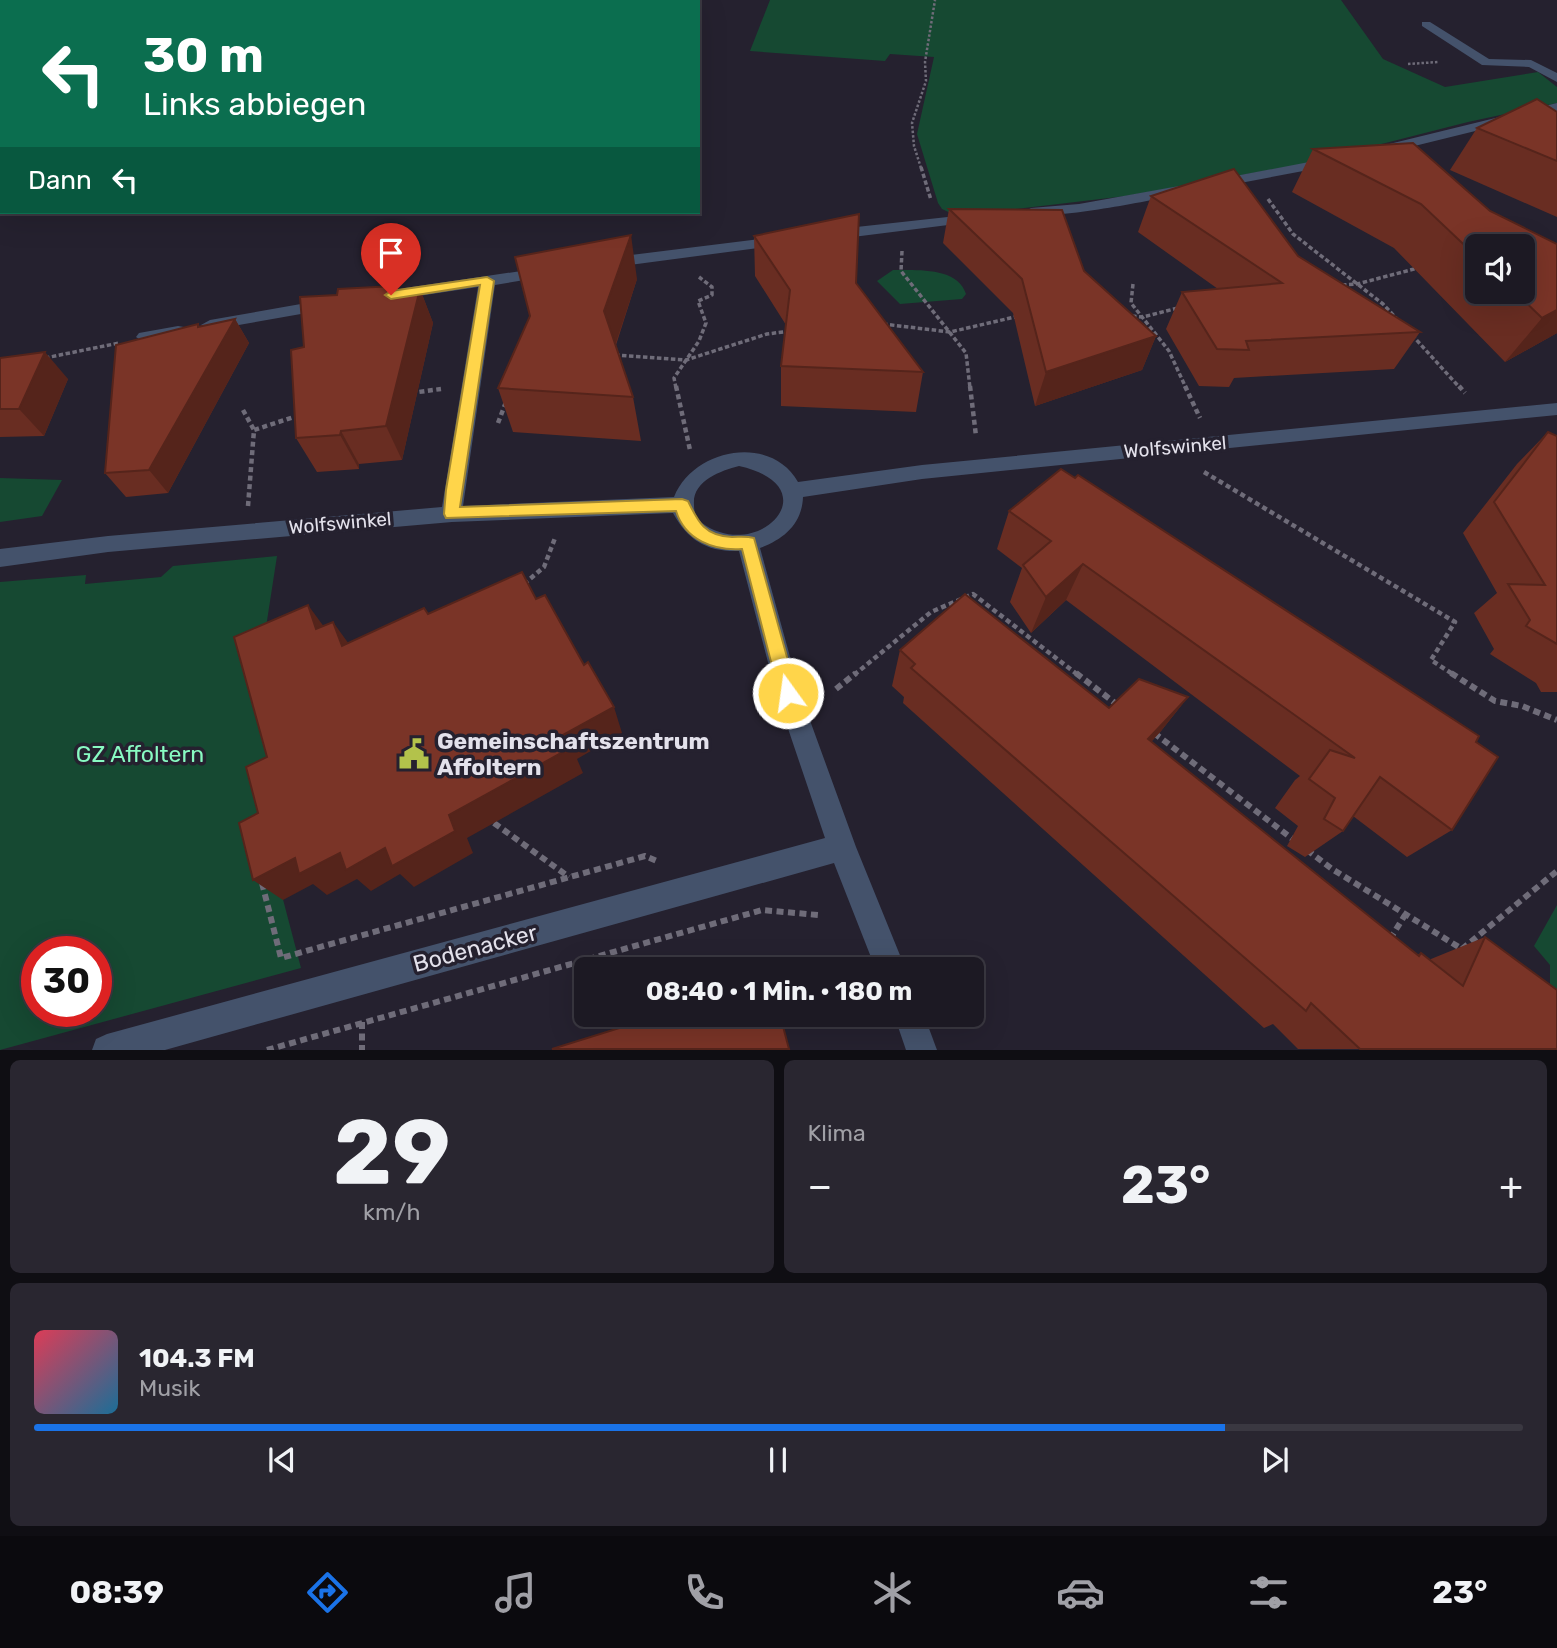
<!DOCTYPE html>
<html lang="de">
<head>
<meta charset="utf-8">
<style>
	:root { --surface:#1c1923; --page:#292630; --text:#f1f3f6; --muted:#a0a0a6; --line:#3a3841; --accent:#1a73e8 }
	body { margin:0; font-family:Rubik,sans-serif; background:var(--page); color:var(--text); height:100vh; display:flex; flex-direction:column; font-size:26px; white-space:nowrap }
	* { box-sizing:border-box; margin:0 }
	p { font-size:23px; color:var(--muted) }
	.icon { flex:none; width:38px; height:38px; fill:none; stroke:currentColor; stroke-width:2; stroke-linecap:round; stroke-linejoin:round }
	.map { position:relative; height:1050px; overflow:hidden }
	.sheet { display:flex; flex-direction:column; gap:10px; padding:10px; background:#0f0e13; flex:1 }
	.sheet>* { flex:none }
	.banner { position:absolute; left:0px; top:0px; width:700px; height:214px; box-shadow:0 7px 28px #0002,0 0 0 2px var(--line); background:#0b6e4f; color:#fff; overflow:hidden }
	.controls { position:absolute; left:1465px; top:234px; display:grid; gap:14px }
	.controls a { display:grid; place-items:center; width:70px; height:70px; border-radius:10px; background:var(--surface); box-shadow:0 7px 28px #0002,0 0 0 2px var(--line); font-size:35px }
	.speed { position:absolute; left:21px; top:936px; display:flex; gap:14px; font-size:35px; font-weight:700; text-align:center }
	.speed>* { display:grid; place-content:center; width:91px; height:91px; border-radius:50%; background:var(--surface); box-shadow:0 7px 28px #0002,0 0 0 2px var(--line); line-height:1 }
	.speed .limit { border:10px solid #d22; background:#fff; color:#111 }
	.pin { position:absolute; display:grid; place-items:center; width:60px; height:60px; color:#fff; margin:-72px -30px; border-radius:50% 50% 50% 0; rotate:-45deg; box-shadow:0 0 7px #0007 }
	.pin .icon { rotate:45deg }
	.me { position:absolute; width:77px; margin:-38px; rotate:346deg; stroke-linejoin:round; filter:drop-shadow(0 0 5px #0008) }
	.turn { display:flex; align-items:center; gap:24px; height:147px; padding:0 28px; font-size:32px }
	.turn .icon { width:91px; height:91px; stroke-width:2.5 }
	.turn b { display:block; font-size:49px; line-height:60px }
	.then { display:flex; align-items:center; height:66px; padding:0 28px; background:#0003; gap:14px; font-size:26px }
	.big { font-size:52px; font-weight:700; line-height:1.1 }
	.sheet .tile { flex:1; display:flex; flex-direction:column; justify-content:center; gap:10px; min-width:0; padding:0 24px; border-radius:10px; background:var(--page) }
	.sheet .dial { align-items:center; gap:0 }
	.dial b { font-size:91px; line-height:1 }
	.song { display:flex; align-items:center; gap:21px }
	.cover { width:84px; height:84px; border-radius:10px; background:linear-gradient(135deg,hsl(350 70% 55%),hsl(200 70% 35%)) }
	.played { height:7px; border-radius:4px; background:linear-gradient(90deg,var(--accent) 80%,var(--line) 80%) }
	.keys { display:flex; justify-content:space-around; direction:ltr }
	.heat { display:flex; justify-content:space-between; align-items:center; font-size:38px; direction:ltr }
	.sheet .tiles { flex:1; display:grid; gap:10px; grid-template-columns:1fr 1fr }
	.tile:last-child { grid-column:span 2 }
	.trip { position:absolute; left:574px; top:957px; width:410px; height:70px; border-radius:10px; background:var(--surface); box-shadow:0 7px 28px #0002,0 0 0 2px var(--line); font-weight:700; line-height:70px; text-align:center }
	.dock { display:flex; height:112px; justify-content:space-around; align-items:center; background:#0b0a0e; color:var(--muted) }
	.dock .icon { width:49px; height:49px }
	.dock .selected { color:var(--accent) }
	.dock b { font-size:32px; color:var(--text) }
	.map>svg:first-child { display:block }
	.green { fill:#164932; fill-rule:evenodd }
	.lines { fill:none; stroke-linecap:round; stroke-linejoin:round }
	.path-far3 { stroke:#6f6c79; stroke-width:2.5; stroke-dasharray:2.5 2; stroke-linecap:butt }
	.path-far2 { stroke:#6f6c79; stroke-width:3.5; stroke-dasharray:4.5 2.5; stroke-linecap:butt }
	.path-far1 { stroke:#6f6c79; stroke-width:4.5; stroke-dasharray:5 3.5; stroke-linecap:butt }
	.path { stroke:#6f6c79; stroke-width:6; stroke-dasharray:7 4.5; stroke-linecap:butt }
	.minor { fill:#44526b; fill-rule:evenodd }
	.wall { fill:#692d22; fill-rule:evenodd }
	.shaded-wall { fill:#55241b }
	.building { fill:#7a3427; stroke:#55241b; stroke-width:2 }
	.route { fill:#ffd54a; stroke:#a68a30; stroke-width:2 }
	.labels { text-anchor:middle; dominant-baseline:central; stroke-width:7; stroke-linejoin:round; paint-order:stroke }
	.street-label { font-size:19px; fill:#e3e1eb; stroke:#25212f }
	.near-poi-label { font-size:23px; font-weight:bold; fill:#e3e1eb; stroke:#25212f; text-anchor:start }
	.near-park-label { font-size:23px; fill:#88fac2; stroke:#25212f }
	.near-street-label { font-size:23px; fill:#e3e1eb; stroke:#25212f }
</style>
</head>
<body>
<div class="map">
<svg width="1557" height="1050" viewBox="0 0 1557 1050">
	<rect width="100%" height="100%" fill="#25212f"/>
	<g class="green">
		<polygon points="770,0 1341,0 1383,59 1445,87 1538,72 1557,87 1557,103 1468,122 1303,164 1126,196 957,216 942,209 938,203 917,134 934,57 890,54 885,61 750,51"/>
		<path d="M893 270C917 270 958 267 966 294L962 299 900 304 877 281Z"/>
		<polygon points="0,478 62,480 42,516 0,522"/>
		<path d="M277 556 260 666 294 783 269 846 301 968 0 1050V582L86 575 85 584 161 577 173 566ZM37 952H96V1012H37Z"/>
		<polygon points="1557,905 1557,1008 1550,989 1550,965 1534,946"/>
	</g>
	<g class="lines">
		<g class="path-far3">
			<polyline points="1408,64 1438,62"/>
			<polyline points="921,168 914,146 912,123 926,81 925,62 935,0"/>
		</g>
		<g class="path-far2">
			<polyline points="921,167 931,200"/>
			<polyline points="1268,199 1293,234 1383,304 1396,318"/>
			<polyline points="902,251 901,271 966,353 970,388"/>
			<polyline points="1133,284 1131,303 1169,351 1186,388"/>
			<polyline points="1342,285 1357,284 1418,268"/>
			<polyline points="1132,316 1143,317 1178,308"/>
			<polyline points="883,324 950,332 1019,316"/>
			<polyline points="1412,335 1460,388"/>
			<polyline points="615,355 686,360 767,334 791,331"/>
			<polyline points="45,358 119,343"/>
			<polyline points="676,388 674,378 699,341 706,323 698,301 712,295 712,287 699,277"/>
		</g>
		<g class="path-far1">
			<polyline points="676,386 690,450"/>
			<polyline points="970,386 976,436"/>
			<polyline points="1185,386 1200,418"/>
			<polyline points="1459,386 1465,393"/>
			<polyline points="411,393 441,389"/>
			<polyline points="243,410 254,430"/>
			<polyline points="498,423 506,402"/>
			<polyline points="1204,472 1455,622 1431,660 1454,675"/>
			<polyline points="248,506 254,430 300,415"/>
			<polyline points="524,584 544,567 555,538"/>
			<polyline points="854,675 931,612 973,594 1078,675"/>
		</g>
		<g class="path">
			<polyline points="1076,673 1119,706"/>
			<polyline points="1451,673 1495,701 1522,706 1557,720"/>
			<polyline points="836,689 856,673"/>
			<polyline points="1154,733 1294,840"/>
			<polyline points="494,823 569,877"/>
			<polyline points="1307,850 1332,869 1462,949 1557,871"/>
			<polyline points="262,883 281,958 645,856 659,862"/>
			<polyline points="1390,939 1405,915"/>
			<polyline points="362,1022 362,1050"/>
			<polyline points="267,1050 762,910 818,915"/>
		</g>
		<g class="minor">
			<polygon points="91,0 103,0 90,2"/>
			<polygon points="1422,22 1430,22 1489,59 1531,60 1557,73 1557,82 1529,67 1482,65 1422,26"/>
			<rect x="0" y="24" width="2" height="6"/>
			<polygon points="2,58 2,67 0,68 0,59"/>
			<polygon points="1557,103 1557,111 1382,154 1375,150 1377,147"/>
			<polygon points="1330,158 1335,159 1335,165 1214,188 1207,184 1214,180"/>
			<path d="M1179 186 1184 187 1186 190 1184 193C1161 199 1036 224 1024 212L1031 208 1079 204Z"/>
			<polygon points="975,214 982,218 980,221 829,240 821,235 829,230"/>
			<polygon points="783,236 791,241 788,244 607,268 599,263 607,258"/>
			<path d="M548 267 556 272 554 275 495 285 463 506 674 497C694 448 771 434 798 482L922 465 1557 403V415L922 479 803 497C802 524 784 539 760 548L800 693 856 847 906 970H876L834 863 165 1050H92L96 1039 107 1034 825 838 776 693 739 551C708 552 688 541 673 513L452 522 108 552 0 567V549L108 536 442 507 478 287 392 300 384 295 392 290ZM739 466C832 487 758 564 702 523 696 518 694 513 694 505 692 481 720 471 739 466Z"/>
			<polygon points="329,299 337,304 335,308 210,330 201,325 210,320"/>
			<polygon points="178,326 184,327 187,331 184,335 145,343 136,337 139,333"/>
			<polygon points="894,1015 924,1015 937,1050 906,1050"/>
		</g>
	</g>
	<g class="wall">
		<polygon points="1557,112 1557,217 1450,170 1477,128"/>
		<path d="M1413 143 1557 333 1505 362 1394 248 1292 192 1313 149ZM1477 247 1522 292H1477Z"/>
		<polygon points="1151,196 1298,256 1420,332 1394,369 1234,378 1229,387 1199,386 1166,329 1182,292 1218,289 1138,232"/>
		<polygon points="949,209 1084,271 1156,336 1142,370 1035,406 1013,313 943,243"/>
		<polygon points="754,236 856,283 923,372 916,412 781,406 781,366 786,325 755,276"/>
		<polygon points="637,279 616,345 633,397 641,441 513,432 498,388"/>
		<polygon points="420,289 433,323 402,460 359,464 359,469 317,472 296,438 304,347 396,291"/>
		<polygon points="235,319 249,343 168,493 126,497 105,473 198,324 200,327"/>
		<polygon points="0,358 68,379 44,436 0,437"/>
		<polygon points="1548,432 1557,436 1557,692 1541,692 1536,683 1490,654 1494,649 1474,613 1497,593 1463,533 1517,464"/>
		<polygon points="1009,511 1476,742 1452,830 1407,857 1353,816 1343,831 1305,857 1287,846 1298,826 1275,808 1295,780 1300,776 1066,600 1031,633 1010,602 1022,568 997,549"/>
		<polygon points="900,650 1109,708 1188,697 1161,731 1151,742 1417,955 1421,953 1430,961 1431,959 1485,937 1557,1049 1298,1049 1273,1024 1264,1028 903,703 904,697 892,686"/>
	</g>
	<g class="shaded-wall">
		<polygon points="631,235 637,279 612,355 604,311"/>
		<polygon points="420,289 433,323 402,460 386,426"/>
		<polygon points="1557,310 1557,333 1505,362 1542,318"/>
		<polygon points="235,319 249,343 168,493 149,470"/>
		<polygon points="1156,336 1142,370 1035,406 1046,372"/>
		<polygon points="45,352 68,379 44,436 19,409"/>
		<polygon points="341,431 359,464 359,469 340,435"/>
		<polygon points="1083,564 1066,600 1031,633 1046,597"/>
		<polygon points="308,605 330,635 316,629"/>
		<polygon points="333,622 354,651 342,646"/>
		<polygon points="1188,697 1161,731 1123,772 1148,739"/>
		<polygon points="614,707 622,733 577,759 583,773 467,838 473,853 414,887 400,874 371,891 357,879 327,895 313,884 283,900 253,880 295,858 385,848 449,815 561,736"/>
	</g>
	<g class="building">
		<polygon points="1537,99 1557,112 1557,161 1477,128"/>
		<polygon points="1413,143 1490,211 1557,244 1557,310 1542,318 1515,292 1522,292 1522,247 1477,247 1477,257 1421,204 1313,149"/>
		<polygon points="1234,169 1298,256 1420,332 1246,341 1249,350 1217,349 1182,292 1282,283 1151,196"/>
		<polygon points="949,209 1062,210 1084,271 1156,336 1046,372 1022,279"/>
		<polygon points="859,214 856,283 923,372 781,366 790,290 754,236"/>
		<polygon points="631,235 604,311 633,397 498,388 530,316 515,257"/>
		<polygon points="394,286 392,291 420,289 386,426 341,431 340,435 296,438 291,350 304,347 300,297 337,295 338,289"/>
		<polygon points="235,319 149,470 105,473 116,345 198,324 198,327"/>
		<polygon points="45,352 19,409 0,409 0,358"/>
		<polygon points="1548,432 1557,436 1557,644 1526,626 1530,620 1508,584 1545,585 1494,502"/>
		<polygon points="1061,469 1075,478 1078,475 1479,736 1476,742 1498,757 1452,830 1380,777 1343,831 1324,819 1335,798 1309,779 1330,750 1355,758 1083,564 1046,597 1023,565 1051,541 1009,511"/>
		<polygon points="522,572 536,599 545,595 584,665 588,662 614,707 561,736 572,747 449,815 455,831 392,866 385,848 346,870 340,853 299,874 295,858 253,880 239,823 258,813 246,767 267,757 234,637 308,605 316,629 333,622 342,646 424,608 428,614"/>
		<polygon points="965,594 1109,708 1139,679 1188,697 1148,739 1419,956 1421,953 1463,986 1485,937 1557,990 1557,1049 1360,1049 1311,1003 1306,1011 911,668 915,664 900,650"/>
		<polygon points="661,1015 780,1015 789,1049 552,1049"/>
	</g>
	<path class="route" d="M487 277 494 281 460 507 682 499 688 501C698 522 705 536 732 537 740 537 746 536 754 538L797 693 795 699 788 701 782 699 779 693 742 549C714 551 685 540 676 511L446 518 444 514 446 490 480 285 391 299 385 295 391 291Z"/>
	<defs>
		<g id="civic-bare" transform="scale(2.415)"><path d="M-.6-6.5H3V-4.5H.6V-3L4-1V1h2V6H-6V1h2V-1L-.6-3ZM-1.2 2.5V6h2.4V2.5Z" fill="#b3c24b" stroke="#25212f" stroke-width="2.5" paint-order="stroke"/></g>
	</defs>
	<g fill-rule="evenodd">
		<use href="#civic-bare" x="414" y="754"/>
	</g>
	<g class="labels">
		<g class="street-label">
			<text transform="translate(1175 447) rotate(-5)">Wolfswinkel</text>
			<text transform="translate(340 523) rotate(-5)">Wolfswinkel</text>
		</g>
		<g class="near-poi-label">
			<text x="437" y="741">Gemeinschaftszentrum<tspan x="437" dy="26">Affoltern</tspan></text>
		</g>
		<g class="near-park-label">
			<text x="140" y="754">GZ Affoltern</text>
		</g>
		<g class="near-street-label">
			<text transform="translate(475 948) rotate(-15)">Bodenacker</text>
		</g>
	</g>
</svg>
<div class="controls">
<a><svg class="icon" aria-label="sound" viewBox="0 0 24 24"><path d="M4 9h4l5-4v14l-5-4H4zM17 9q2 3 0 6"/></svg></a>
</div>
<div class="speed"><div class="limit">30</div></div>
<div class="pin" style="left:391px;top:295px;background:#d93025"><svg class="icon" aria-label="arrive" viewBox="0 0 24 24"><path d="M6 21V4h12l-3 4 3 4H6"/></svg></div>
<svg class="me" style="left:788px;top:693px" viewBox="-20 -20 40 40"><circle r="17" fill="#ffd54a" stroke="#fff" stroke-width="3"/><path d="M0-11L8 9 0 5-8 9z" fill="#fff"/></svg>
<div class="trip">08:40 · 1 Min. · 180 m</div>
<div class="banner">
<div class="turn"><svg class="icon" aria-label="left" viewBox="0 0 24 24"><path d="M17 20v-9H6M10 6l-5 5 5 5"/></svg><div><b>30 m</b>Links abbiegen</div></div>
<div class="then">Dann<svg class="icon" aria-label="left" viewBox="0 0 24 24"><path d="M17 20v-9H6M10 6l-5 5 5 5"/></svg></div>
</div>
</div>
<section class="sheet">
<div class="tiles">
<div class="tile dial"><b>29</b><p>km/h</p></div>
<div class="tile"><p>Klima</p>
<div class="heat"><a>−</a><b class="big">23°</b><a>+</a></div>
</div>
<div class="tile">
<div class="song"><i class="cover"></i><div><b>104.3 FM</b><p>Musik</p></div></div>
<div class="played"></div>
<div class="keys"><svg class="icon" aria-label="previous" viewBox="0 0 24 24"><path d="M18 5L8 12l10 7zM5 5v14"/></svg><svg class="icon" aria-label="pause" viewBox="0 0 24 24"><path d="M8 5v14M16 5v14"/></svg><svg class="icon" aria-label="next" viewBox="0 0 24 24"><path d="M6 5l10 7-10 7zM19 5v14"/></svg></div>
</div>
</div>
</section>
<nav class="dock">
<b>08:39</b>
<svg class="icon selected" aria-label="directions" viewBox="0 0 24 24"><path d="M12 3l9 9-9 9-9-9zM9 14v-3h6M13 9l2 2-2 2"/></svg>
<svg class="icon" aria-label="music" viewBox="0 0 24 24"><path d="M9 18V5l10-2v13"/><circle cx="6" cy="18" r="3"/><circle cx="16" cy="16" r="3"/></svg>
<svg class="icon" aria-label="phone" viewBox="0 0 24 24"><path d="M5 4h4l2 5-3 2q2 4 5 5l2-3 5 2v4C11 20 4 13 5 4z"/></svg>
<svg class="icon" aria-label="climate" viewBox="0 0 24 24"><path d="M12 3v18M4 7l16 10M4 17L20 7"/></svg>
<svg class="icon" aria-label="car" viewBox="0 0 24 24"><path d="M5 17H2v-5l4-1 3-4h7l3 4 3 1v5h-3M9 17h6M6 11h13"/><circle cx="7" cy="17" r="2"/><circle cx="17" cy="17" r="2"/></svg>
<svg class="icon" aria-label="filters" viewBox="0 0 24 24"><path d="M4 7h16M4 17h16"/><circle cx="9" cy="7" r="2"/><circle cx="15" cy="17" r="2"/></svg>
<b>23°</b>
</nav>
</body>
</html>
